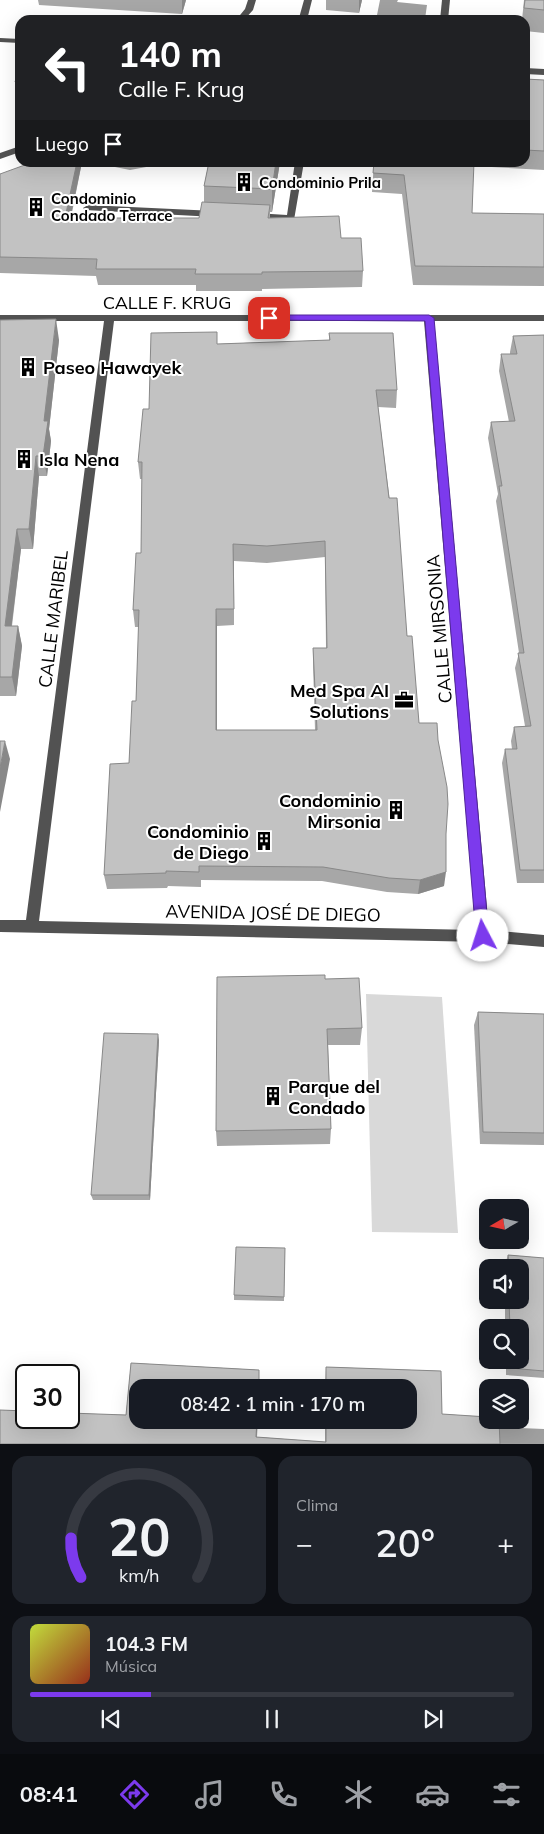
<!DOCTYPE html>
<html lang="es">
<head>
<meta charset="utf-8">
<style>
	:root { --surface:#171b24; --page:#20242c; --text:#f1f3f6; --muted:#9ea1a6; --line:#363941; --accent:#7c3aed }
	body { margin:0; font-family:Mulish,sans-serif; background:var(--page); color:var(--text); height:100vh; display:flex; flex-direction:column; font-size:19px; white-space:nowrap }
	* { box-sizing:border-box; margin:0 }
	p { font-size:16px; color:var(--muted) }
	.icon { flex:none; width:28px; height:28px; fill:none; stroke:currentColor; stroke-width:2; stroke-linecap:round; stroke-linejoin:round }
	.map { position:relative; height:1444px; overflow:hidden }
	.panel { display:flex; flex-direction:column; gap:12px; padding:12px; background:#0d0f14; flex:1 }
	.panel>* { flex:none }
	.banner { position:absolute; left:15px; top:15px; width:515px; height:152px; border-radius:15px; box-shadow:0 5px 20px #0002; background:#202124; color:#fff; overflow:hidden }
	.needle { width:32px; rotate:261deg }
	.buttons { position:absolute; left:479px; top:1199px; display:grid; gap:10px }
	.buttons a { display:grid; place-items:center; width:50px; height:50px; border-radius:10px; background:var(--surface); box-shadow:0 5px 20px #0002; font-size:25px }
	.speed { position:absolute; left:15px; top:1364px; display:flex; gap:10px; font-size:25px; font-weight:700; text-align:center }
	.speed>* { display:grid; place-content:center; width:65px; height:65px; border-radius:50%; background:var(--surface); box-shadow:0 5px 20px #0002; line-height:1 }
	.speed .limit { border:2px solid #111; border-radius:8px; background:#fff; color:#111 }
	.pin { position:absolute; display:grid; place-items:center; width:42px; height:42px; color:#fff; margin:-21px; border-radius:10px; box-shadow:0 2px 8px #0006 }
	.me { position:absolute; width:55px; margin:-28px; rotate:355deg; stroke-linejoin:round; filter:drop-shadow(0 0 4px #0008) }
	.turn { display:flex; align-items:center; gap:18px; height:105px; padding:0 20px; font-size:22px }
	.turn .icon { width:65px; height:65px; stroke-width:2.5 }
	.turn b { display:block; font-size:35px; line-height:42px }
	.then { display:flex; align-items:center; height:48px; padding:0 20px; background:#0003; gap:10px; font-size:19px }
	.big { font-size:38px; font-weight:600; line-height:1.1 }
	.panel .tile { flex:1; display:flex; flex-direction:column; justify-content:center; gap:8px; min-width:0; padding:0 18px; border-radius:15px; background:var(--page) }
	.panel .dial { align-items:center; gap:0 }
	.dial svg { height:130px; overflow:visible; fill:none; stroke:var(--line); stroke-width:7; stroke-linecap:round; text-anchor:middle }
	.dial text { fill:var(--text); stroke:none }
	.song { display:flex; align-items:center; gap:15px }
	.cover { width:60px; height:60px; border-radius:8px; background:linear-gradient(135deg,hsl(70 70% 55%),hsl(10 70% 35%)) }
	.played { height:5px; border-radius:2px; background:linear-gradient(90deg,var(--accent) 25%,var(--line) 25%) }
	.keys { display:flex; justify-content:space-around; direction:ltr }
	.heat { display:flex; justify-content:space-between; align-items:center; font-size:28px; direction:ltr }
	.panel .tiles { flex:1; display:grid; gap:12px; grid-template-columns:1fr 1fr }
	.tile:last-child { grid-column:span 2 }
	.trip { position:absolute; left:129px; top:1379px; width:288px; height:50px; border-radius:15px; background:var(--surface); box-shadow:0 5px 20px #0002; font-weight:600; line-height:50px; text-align:center }
	.dock { display:flex; height:80px; justify-content:space-around; align-items:center; background:#090b0e; color:var(--muted) }
	.dock .icon { width:35px; height:35px }
	.dock .current { color:var(--accent) }
	.dock b { font-size:22px; color:var(--text) }
	.map>svg:first-child { display:block }
	.green { fill:#d9d9d9 }
	.water { fill:#a0a0a0 }
	.lines { fill:none; stroke-linecap:round; stroke-linejoin:round }
	.minor { fill:#525252; fill-rule:evenodd }
	.wall { fill:#a7a7a7; fill-rule:evenodd }
	.shaded-wall { fill:#888 }
	.building { fill:#c2c2c2; stroke:#888; fill-rule:evenodd }
	.route { fill:#7c3aed; stroke:#51269a }
	.labels { text-anchor:middle; dominant-baseline:central; stroke-width:4; stroke-linejoin:round; paint-order:stroke }
	.far-poi-label { font-size:15px; font-weight:bold; fill:#000; stroke:#fff; text-anchor:start }
	.street-label { font-size:18px; fill:#000; stroke:#fff }
	.poi-label { font-size:18px; font-weight:bold; fill:#000; stroke:#fff; text-anchor:start }
</style>
</head>
<body>
<div class="map">
<svg width="544" height="1444" viewBox="0 0 544 1444">
	<rect width="100%" height="100%" fill="#fff"/>
	<polygon class="green" points="366,994 442,997 458,1233 372,1232"/>
	<g class="water">
		<polygon points="380,0 398,0 397,2 427,5 425,19 377,15"/>
		<polygon points="110,163 110,162 168,163 130,170 110,166"/>
		<polygon points="499,1427 544,1429 544,1444 500,1444"/>
	</g>
	<g class="lines">
		<g class="minor">
			<polygon points="248,0 256,0 253,10 244,20 236,20 245,9"/>
			<polygon points="304,0 312,0 308,16 325,18 329,20 300,20 299,18"/>
			<polygon points="442,0 450,0 448,20 440,20"/>
			<polygon points="0,38 20,39 20,43 0,42"/>
			<polygon points="525,68 544,69 544,75 525,74"/>
			<polygon points="20,146 20,152 0,159 0,153"/>
			<polygon points="295,162 304,162 294,220 252,218 250,216 255,213 287,215"/>
			<polygon points="88,205 215,211 220,214 215,217 85,210 83,208"/>
			<path d="M0 315H544V321H434L489 930 544 935V947L483 942 0 932V920H26L104 321H0ZM114 321H424L476 930 39 921Z"/>
		</g>
	</g>
	<g class="wall">
		<polygon points="38,0 186,0 182,14 39,5"/>
		<polygon points="326,0 362,0 359,13 326,10"/>
		<polygon points="524,0 544,0 544,33 525,31 525,20 522,20"/>
		<polygon points="20,65 20,104 19,104 15,82"/>
		<polygon points="525,79 544,80 544,170 473,166 472,213 544,214 544,286 413,285 402,194 372,192 374,162 525,162"/>
		<polygon points="82,162 71,218 199,218 204,202 204,186 209,162 280,162 272,212 270,212 270,218 341,238 363,271 362,287 262,289 262,291 196,291 196,285 98,285 96,276 0,273 0,174"/>
		<polygon points="0,320 59,340 49,429 51,441 47,476 39,476 33,549 21,549 12,626 18,626 22,646 16,696 0,696"/>
		<path d="M329 333 397 390 396 408 378 407 407 636 419 723 438 740 446 834 444 886 418 894 387 892 322 881 201 880V887L168 886 167 888 107 889 104 875 129 763 136 701 139 627H135L133 610 141 553 142 479H140L138 462 149 409 217 344 329 340ZM325 557 326 648H313V664L315 730H217V626L234 625V561L267 563Z"/>
		<polygon points="544,335 544,883 517,883 502,763 505,749 512,749 511,741 514,727 525,726 515,668 519,653 496,501 498,494 488,438 491,422 509,422 499,371 501,354 510,354 510,352 513,336"/>
		<polygon points="325,979 362,1028 360,1045 328,1045 331,1129 330,1144 217,1146 216,1131"/>
		<polygon points="478,1012 544,1014 544,1145 480,1144 474,1025"/>
		<polygon points="159,1040 150,1200 93,1200 91,1195"/>
		<polygon points="285,1248 284,1301 234,1300 234,1295"/>
		<polygon points="508,1255 544,1258 544,1378 506,1375 506,1360 520,1360 520,1328 505,1328 505,1300 520,1300 520,1268 505,1268 505,1264"/>
		<polygon points="131,1363 259,1370 259,1388 138,1388 138,1420 258,1420 257,1437 325,1442 325,1420 408,1420 408,1388 325,1388 326,1367 441,1371 442,1414 488,1417 488,1420 499,1420 500,1444 0,1444 0,1410 26,1411 26,1418 69,1418 69,1413 126,1415"/>
	</g>
	<g class="shaded-wall">
		<polygon points="182,0 186,0 182,14"/>
		<polygon points="359,0 362,0 359,13"/>
		<polygon points="77,162 82,162 67,234 65,218"/>
		<polygon points="276,162 280,162 272,212 272,189"/>
		<polygon points="56,319 59,340 49,429 51,441 47,476 43,456 44,421"/>
		<polygon points="36,456 39,476 33,549 29,529"/>
		<polygon points="17,529 21,549 9,646 5,626"/>
		<polygon points="233,544 234,561 234,625 234,609"/>
		<polygon points="216,609 217,626 217,745 216,730"/>
		<polygon points="18,626 22,646 16,696 12,677"/>
		<polygon points="5,741 10,759 0,812 0,768"/>
		<polygon points="446,872 444,886 418,894 420,880"/>
		<polygon points="158,1034 159,1040 150,1200 149,1195"/>
	</g>
	<g class="building">
		<polygon points="525,0 544,0 544,10 524,8"/>
		<polygon points="20,65 20,82 15,82"/>
		<polygon points="525,79 544,80 544,151 525,150"/>
		<polygon points="33,162 77,162 65,218 199,218 202,202 270,205 268,218 339,216 341,238 361,238 363,271 262,272 262,274 195,274 196,269 96,269 97,259 0,257 0,174"/>
		<polygon points="209,162 276,162 272,189 204,186"/>
		<polygon points="374,162 474,162 472,213 544,214 544,267 415,266 404,175 373,173"/>
		<polygon points="56,319 44,421 48,421 43,456 36,456 29,529 17,529 5,626 18,626 12,677 0,677 0,320"/>
		<path d="M217 332V344L330 340 329 333H393L397 390H376L389 498H397L407 636H412L419 723H437L438 740 447 787 448 804 446 834V872L420 880 389 878 323 867 199 866V872L166 871V873L104 875 110 764 129 763 132 701H136L139 610H133L136 553H141L142 462H138L143 409H149L151 333ZM325 541 327 648H313L317 730H216V609H234L233 544 267 546Z"/>
		<polygon points="544,335 544,870 520,870 505,749 517,749 514,727 531,726 518,653 524,653 499,486 502,486 491,422 515,421 501,354 517,354 513,336"/>
		<polygon points="0,741 5,741 0,768"/>
		<polygon points="325,975 325,979 359,978 362,1028 327,1029 331,1129 216,1131 217,977"/>
		<polygon points="478,1012 544,1014 544,1133 483,1132"/>
		<polygon points="104,1033 158,1034 149,1195 91,1195"/>
		<polygon points="236,1247 285,1248 284,1297 234,1295"/>
		<polygon points="508,1255 544,1258 544,1371 510,1368 510,1360 520,1360 520,1328 510,1328 509,1300 520,1300 520,1268 509,1268"/>
		<polygon points="131,1363 259,1370 259,1388 138,1388 138,1420 257,1420 256,1437 326,1442 326,1420 408,1420 408,1388 326,1388 326,1367 441,1371 442,1414 488,1417 488,1420 499,1420 500,1444 0,1444 0,1410 26,1411 26,1418 69,1418 69,1413 126,1415"/>
	</g>
	<polygon class="route" points="269,315 429,315 434,318 489,936 487,940 483,942 478,940 476,936 425,321 266,320 266,316"/>
	<defs>
		<g id="building-bare" transform="scale(1.5)"><path d="M-4-6H4V6H1V3H-1V6H-4ZM-2.5-4.3h1.7v1.8h-1.7ZM.8-4.3h1.7v1.8H.8ZM-2.5-1h1.7V.8h-1.7ZM.8-1h1.7V.8H.8Z" fill="#000" stroke="#fff" stroke-width="2.5" paint-order="stroke"/></g>
		<g id="office-bare" transform="scale(1.5)"><path d="M-6-3h4V-5.5h4V-3h4V5H-6ZM-1-4.5V-3h2v-1.5ZM-6 0V1H6V0Z" fill="#000" stroke="#fff" stroke-width="2.5" paint-order="stroke"/></g>
	</defs>
	<g fill-rule="evenodd">
		<use href="#building-bare" x="244" y="182"/>
		<use href="#building-bare" x="36" y="207"/>
		<use href="#building-bare" x="28" y="367"/>
		<use href="#building-bare" x="24" y="459"/>
		<use href="#office-bare" x="404" y="700"/>
		<use href="#building-bare" x="396" y="810"/>
		<use href="#building-bare" x="264" y="841"/>
		<use href="#building-bare" x="273" y="1096"/>
	</g>
	<g class="labels">
		<g class="far-poi-label">
			<text x="259" y="182">Condominio Prila</text>
			<text x="51" y="198">Condominio<tspan x="51" dy="17">Condado Terrace</tspan></text>
		</g>
		<g class="street-label">
			<text x="167" y="302">CALLE F. KRUG</text>
			<text transform="translate(53 619) rotate(-83)">CALLE MARIBEL</text>
			<text transform="translate(439 629) rotate(-95)">CALLE MIRSONIA</text>
			<text transform="translate(273 913) rotate(1)">AVENIDA JOSÉ DE DIEGO</text>
		</g>
		<g class="poi-label">
			<text x="43" y="367">Paseo Hawayek</text>
			<text x="39" y="459">Isla Nena</text>
			<text x="389" y="690" text-anchor="end">Med Spa AI<tspan x="389" dy="21">Solutions</tspan></text>
			<text x="381" y="800" text-anchor="end">Condominio<tspan x="381" dy="21">Mirsonia</tspan></text>
			<text x="249" y="831" text-anchor="end">Condominio<tspan x="249" dy="21">de Diego</tspan></text>
			<text x="288" y="1086">Parque del<tspan x="288" dy="21">Condado</tspan></text>
		</g>
	</g>
</svg>
<div class="buttons">
<a><svg class="needle" viewBox="-14 -14 28 28"><path d="M0-13l5 13h-10z" fill="#e53935"/><path d="M0 13l5-13h-10z" fill="#9ea1a6"/></svg></a>
<a><svg class="icon" aria-label="sound" viewBox="0 0 24 24"><path d="M4 9h4l5-4v14l-5-4H4zM17 9q2 3 0 6"/></svg></a>
<a><svg class="icon" aria-label="search" viewBox="0 0 24 24"><circle cx="10" cy="10" r="6"/><path d="M15 15l6 6"/></svg></a>
<a><svg class="icon" aria-label="layers" viewBox="0 0 24 24"><path d="M12 4l9 5-9 5-9-5zM3 14l9 5 9-5"/></svg></a>
</div>
<div class="speed"><div class="limit">30</div></div>
<div class="pin" style="left:269px;top:318px;background:#d93025"><svg class="icon" aria-label="arrive" viewBox="0 0 24 24"><path d="M6 21V4h12l-3 4 3 4H6"/></svg></div>
<svg class="me" style="left:483px;top:936px" viewBox="-20 -20 40 40"><circle r="19" fill="#fff"/><path d="M0-13L10 11 0 6-10 11z" fill="#7c3aed"/></svg>
<div class="trip">08:42 · 1 min · 170 m</div>
<div class="banner">
<div class="turn"><svg class="icon" aria-label="left" viewBox="0 0 24 24"><path d="M17 20v-9H6M10 6l-5 5 5 5"/></svg><div><b>140 m</b>Calle F. Krug</div></div>
<div class="then">Luego<svg class="icon" aria-label="arrive" viewBox="0 0 24 24"><path d="M6 21V4h12l-3 4 3 4H6"/></svg></div>
</div>
</div>
<section class="panel">
<div class="tiles">
<div class="tile dial"><svg viewBox="0 0 100 80">
<path d="M14 69A42 42 0 1 1 86 69"/>
<path d="M14 69A42 42 0 0 1 8 45" stroke="#7c3aed"/>
<text x="50" y="56" font-size="32" font-weight="700">20</text>
<text x="50" y="72" font-size="11">km/h</text>
</svg></div>
<div class="tile"><p>Clima</p>
<div class="heat"><a>−</a><b class="big">20°</b><a>+</a></div>
</div>
<div class="tile">
<div class="song"><i class="cover"></i><div><b>104.3 FM</b><p>Música</p></div></div>
<div class="played"></div>
<div class="keys"><svg class="icon" aria-label="previous" viewBox="0 0 24 24"><path d="M18 5L8 12l10 7zM5 5v14"/></svg><svg class="icon" aria-label="pause" viewBox="0 0 24 24"><path d="M8 5v14M16 5v14"/></svg><svg class="icon" aria-label="next" viewBox="0 0 24 24"><path d="M6 5l10 7-10 7zM19 5v14"/></svg></div>
</div>
</div>
</section>
<nav class="dock">
<b>08:41</b>
<svg class="icon current" aria-label="directions" viewBox="0 0 24 24"><path d="M12 3l9 9-9 9-9-9zM9 14v-3h6M13 9l2 2-2 2"/></svg>
<svg class="icon" aria-label="music" viewBox="0 0 24 24"><path d="M9 18V5l10-2v13"/><circle cx="6" cy="18" r="3"/><circle cx="16" cy="16" r="3"/></svg>
<svg class="icon" aria-label="phone" viewBox="0 0 24 24"><path d="M5 4h4l2 5-3 2q2 4 5 5l2-3 5 2v4C11 20 4 13 5 4z"/></svg>
<svg class="icon" aria-label="climate" viewBox="0 0 24 24"><path d="M12 3v18M4 7l16 10M4 17L20 7"/></svg>
<svg class="icon" aria-label="car" viewBox="0 0 24 24"><path d="M5 17H2v-5l4-1 3-4h7l3 4 3 1v5h-3M9 17h6M6 11h13"/><circle cx="7" cy="17" r="2"/><circle cx="17" cy="17" r="2"/></svg>
<svg class="icon" aria-label="filters" viewBox="0 0 24 24"><path d="M4 7h16M4 17h16"/><circle cx="9" cy="7" r="2"/><circle cx="15" cy="17" r="2"/></svg>
</nav>
</body>
</html>
